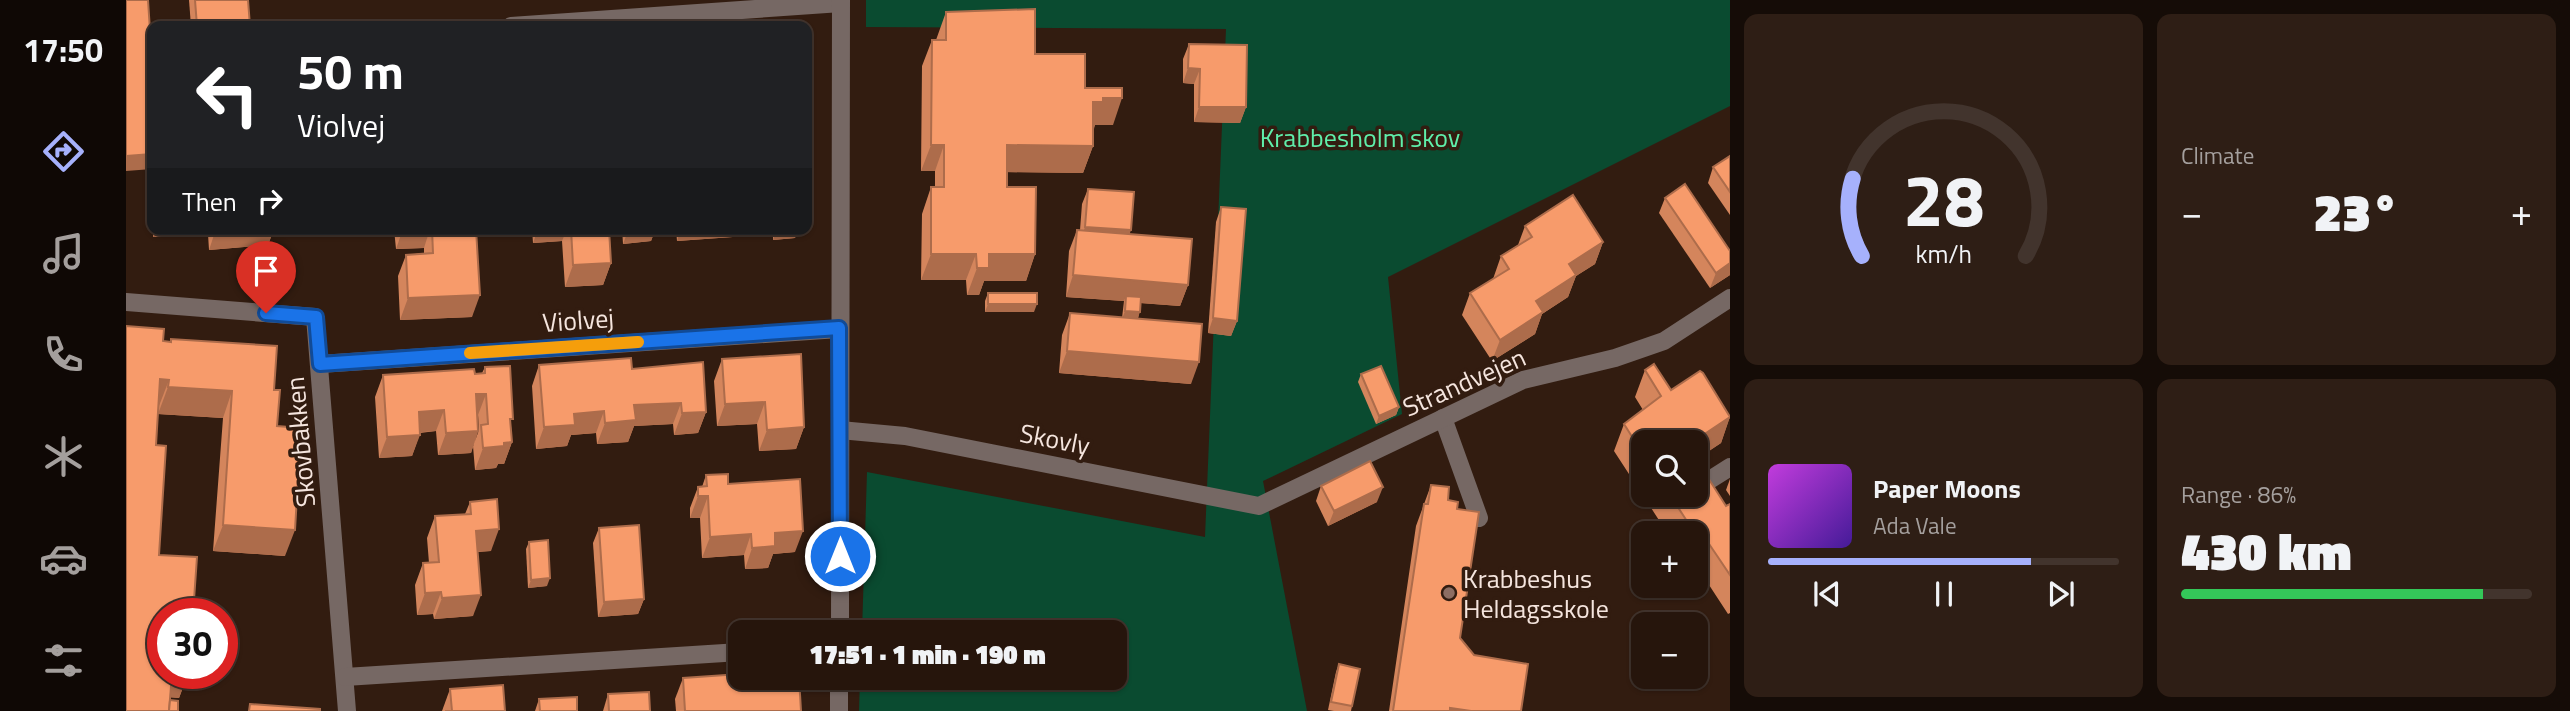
<!DOCTYPE html>
<html lang="en">
<head>
<meta charset="utf-8">
<style>
	:root { --surface:#26150c; --page:#2e1e15; --text:#f1f3f6; --muted:#a49f9d; --line:#42342d; --accent:#a6b1fc }
	body { margin:0; font-family:"Titillium Web",sans-serif; background:var(--page); color:var(--text); height:100vh; display:flex; flex-direction:column; font-size:26px; white-space:nowrap }
	* { box-sizing:border-box; margin:0 }
	p { font-size:23px; color:var(--muted) }
	.icon { flex:none; width:38px; height:38px; fill:none; stroke:currentColor; stroke-width:2; stroke-linecap:round; stroke-linejoin:round }
	.map { position:relative; flex:1; overflow:hidden }
	.panel { display:flex; flex-direction:column; gap:14px; padding:14px; background:#150c07; width:840px }
	.panel>* { flex:none }
	.guide { position:absolute; left:21px; top:21px; width:665px; height:214px; border-radius:14px; box-shadow:0 2px 5px #0004,0 0 0 2px var(--line); background:#202124; color:#fff; overflow:hidden }
	.fabs { position:absolute; left:1505px; top:430px; display:grid; gap:14px }
	.fabs a { display:grid; place-items:center; width:77px; height:77px; border-radius:14px; background:var(--surface); box-shadow:0 2px 5px #0004,0 0 0 2px var(--line); font-size:35px }
	.speed { position:absolute; left:21px; top:598px; display:flex; gap:14px; font-size:35px; font-weight:700; text-align:center }
	.speed>* { display:grid; place-content:center; width:91px; height:91px; border-radius:50%; background:var(--surface); box-shadow:0 2px 5px #0004,0 0 0 2px var(--line); line-height:1 }
	.speed .limit { border:10px solid #d22; background:#fff; color:#111 }
	.pin { position:absolute; display:grid; place-items:center; width:60px; height:60px; color:#fff; margin:-72px -30px; border-radius:50% 50% 50% 0; rotate:-45deg; box-shadow:0 0 7px #0007 }
	.pin .icon { rotate:45deg }
	.me { position:absolute; width:77px; margin:-38px; rotate:0deg; stroke-linejoin:round; filter:drop-shadow(0 0 5px #0008) }
	.turn { display:flex; align-items:center; gap:24px; height:147px; padding:0 35px; font-size:32px }
	.turn .icon { width:91px; height:91px; stroke-width:2.5 }
	.turn b { display:block; font-size:49px; line-height:60px }
	.then { display:flex; align-items:center; height:66px; padding:0 35px; background:#0003; gap:14px; font-size:26px }
	.big { font-size:52px; font-weight:800; line-height:1.1 }
	.panel .card { flex:1; display:flex; flex-direction:column; justify-content:center; gap:10px; min-width:0; padding:0 24px; border-radius:14px; background:var(--page) }
	.panel .dial { align-items:center; gap:0 }
	.dial svg { height:182px; overflow:visible; fill:none; stroke:var(--line); stroke-width:7; stroke-linecap:round; text-anchor:middle }
	.dial text { fill:var(--text); stroke:none }
	.song { display:flex; align-items:center; gap:21px }
	.cover { width:84px; height:84px; border-radius:10px; background:linear-gradient(135deg,hsl(290 70% 55%),hsl(260 70% 35%)) }
	.played { height:7px; border-radius:4px; background:linear-gradient(90deg,var(--accent) 75%,var(--line) 75%) }
	.keys { display:flex; justify-content:space-around; direction:ltr }
	.heat { display:flex; justify-content:space-between; align-items:center; font-size:38px; direction:ltr }
	.charge { height:10px; border-radius:5px; background:linear-gradient(90deg,#34c759 86%,var(--line) 0) }
	.panel .tiles { flex:1; display:grid; gap:14px; grid-template-columns:repeat(2,1fr) }
	.trip { position:absolute; left:602px; top:620px; width:399px; height:70px; border-radius:14px; background:var(--surface); box-shadow:0 2px 5px #0004,0 0 0 2px var(--line); font-weight:800; line-height:70px; text-align:center }
	main { display:flex; flex:1; min-height:0 }
	.dock { display:flex; flex-direction:column; width:126px; justify-content:space-around; align-items:center; background:#0f0805; color:var(--muted) }
	.dock .icon { width:49px; height:49px }
	.dock .selected { color:var(--accent) }
	.dock b { font-size:32px; color:var(--text) }
	.map>svg:first-child { display:block }
	.green { fill:#0a4b30 }
	.lines { fill:none; stroke-linecap:round; stroke-linejoin:round }
	.minor { stroke:#766864; stroke-width:18 }
	.wall { fill:#d4855c; fill-rule:evenodd }
	.shaded-wall { fill:#ad6c4b }
	.building { fill:#f79b6b; stroke:#ad6c4b; stroke-width:2 }
	.route-casing { stroke:#114b97; stroke-width:18 }
	.route { stroke:#1a73e8; stroke-width:12 }
	.slow { stroke:#f59e0b; stroke-width:12 }
	.education-dot { fill:#8d6e63; stroke:#321c10; stroke-width:2.5 }
	.labels { text-anchor:middle; dominant-baseline:central; stroke-width:7; stroke-linejoin:round; paint-order:stroke }
	.park-label { font-size:26px; fill:#5feeaa; stroke:#321c10 }
	.street-label { font-size:26px; fill:#f5e5de; stroke:#321c10 }
	.poi-label { font-size:26px; fill:#f5e5de; stroke:#321c10; text-anchor:start }
</style>
</head>
<body>
<main>
<nav class="dock">
<b>17:50</b>
<svg class="icon selected" aria-label="directions" viewBox="0 0 24 24"><path d="M12 3l9 9-9 9-9-9zM9 14v-3h6M13 9l2 2-2 2"/></svg>
<svg class="icon" aria-label="music" viewBox="0 0 24 24"><path d="M9 18V5l10-2v13"/><circle cx="6" cy="18" r="3"/><circle cx="16" cy="16" r="3"/></svg>
<svg class="icon" aria-label="phone" viewBox="0 0 24 24"><path d="M5 4h4l2 5-3 2q2 4 5 5l2-3 5 2v4C11 20 4 13 5 4z"/></svg>
<svg class="icon" aria-label="climate" viewBox="0 0 24 24"><path d="M12 3v18M4 7l16 10M4 17L20 7"/></svg>
<svg class="icon" aria-label="car" viewBox="0 0 24 24"><path d="M5 17H2v-5l4-1 3-4h7l3 4 3 1v5h-3M9 17h6M6 11h13"/><circle cx="7" cy="17" r="2"/><circle cx="17" cy="17" r="2"/></svg>
<svg class="icon" aria-label="filters" viewBox="0 0 24 24"><path d="M4 7h16M4 17h16"/><circle cx="9" cy="7" r="2"/><circle cx="15" cy="17" r="2"/></svg>
</nav>
<div class="map">
<svg width="1604" height="711" viewBox="0 0 1604 711">
	<rect width="100%" height="100%" fill="#321c10"/>
	<polygon class="green" points="740,0 1604,0 1604,106 1262,277 1276,414 1137,481 1181,711 733,711 734,677 989,677 989,632 736,632 741,472 1079,537 1100,29 740,27"/>
	<g class="lines">
		<g class="minor">
			<polyline points="385,26 715,3"/>
			<polyline points="0,302 189,317 221,711"/>
			<polyline points="194,364 713,329"/>
			<polyline points="1317,418 1353,518"/>
			<polyline points="714,430 779,436 1133,506 1397,380 1489,358 1538,341 1604,298"/>
			<polyline points="1582,481 1604,467"/>
			<polyline points="714,632 715,0"/>
			<polyline points="219,677 614,652"/>
			<polyline points="713,711 713,677"/>
		</g>
	</g>
	<g class="wall">
		<polygon points="63,0 122,0 124,26 65,26"/>
		<polygon points="820,12 909,54 959,88 987,125 969,125 967,129 967,146 957,173 881,172 881,187 909,254 900,281 858,281 853,295 841,295 840,280 795,280 796,214 805,187 809,187 809,171 795,171 796,66 806,40 810,40"/>
		<polygon points="1063,44 1120,107 1114,123 1068,122 1068,84 1057,83 1057,59"/>
		<polygon points="1604,156 1604,215 1582,183 1587,167"/>
		<polygon points="26,180 26,223 24,187"/>
		<polygon points="962,189 1004,234 1062,285 1054,306 1015,303 1012,319 1065,384 933,373 936,335 944,313 996,318 998,301 940,297 943,251 951,230 954,230 956,204"/>
		<polygon points="1539,198 1604,275 1584,288 1533,213"/>
		<polygon points="1095,207 1111,321 1105,336 1082,333 1090,222"/>
		<polygon points="1399,226 1477,242 1469,264 1450,276 1442,297 1416,314 1409,334 1366,361 1336,315 1344,293 1367,279 1375,256 1392,245"/>
		<polygon points="27,229 148,229 142,245 83,250 82,234 27,237"/>
		<polygon points="268,229 350,229 346,317 274,320 272,276 280,255 298,253 298,248 270,249"/>
		<polygon points="406,229 483,229 485,263 477,285 439,287 436,241 407,243"/>
		<polygon points="496,229 528,229 528,233 525,241 497,244"/>
		<polygon points="550,229 672,229 669,238 647,240 647,234 551,241"/>
		<polygon points="862,293 908,312 859,312 859,301"/>
		<polygon points="45,339 148,390 151,426 159,556 87,551 97,418 32,414 32,406 30,445 37,674 62,674 53,698 44,697 44,700 0,711 37,341 44,342"/>
		<polygon points="596,359 678,427 670,449 633,451 631,424 591,426 588,381"/>
		<polygon points="413,365 506,369 580,412 572,433 548,435 547,424 508,426 502,442 471,444 470,433 445,435 441,446 410,449 406,386"/>
		<polygon points="359,367 385,426 386,442 378,464 372,464 370,468 349,470 347,446 353,430 352,415 351,415 352,431 345,453 312,455 310,431 294,433 286,456 253,458 249,397 257,375 356,373"/>
		<path d="M1519 370 1545 390 1604 416 1595 443 1570 459 1600 506 1604 504V613L1602 614 1570 565V534H1542L1488 451 1498 424 1517 410 1509 397ZM1517 443 1570 495H1517Z"/>
		<polygon points="1235,374 1273,407 1270,415 1250,424 1232,382"/>
		<polygon points="580,475 602,484 669,552 647,554 642,568 619,569 618,555 576,558 574,518 564,518 564,508 572,487 576,487"/>
		<polygon points="1604,479 1604,496 1600,490"/>
		<polygon points="1305,485 1322,500 1334,638 1395,711 1263,711 1290,526"/>
		<polygon points="1195,486 1251,502 1202,526 1190,501"/>
		<polygon points="344,502 365,551 352,552 347,616 308,619 307,614 291,615 289,585 297,563 303,563 301,538 309,516 339,514"/>
		<polygon points="473,528 518,599 512,614 472,617 467,543"/>
		<polygon points="403,542 421,586 402,588 400,549"/>
		<polygon points="1213,664 1226,706 1225,711 1208,711 1202,710 1210,672"/>
		<polygon points="557,678 675,711 550,711 549,699"/>
		<polygon points="324,689 379,711 316,711"/>
		<polygon points="482,694 524,711 477,711"/>
		<polygon points="413,699 451,711 409,711"/>
	</g>
	<g class="shaded-wall">
		<polygon points="1062,68 1074,69 1068,84 1057,83"/>
		<polygon points="977,98 996,98 987,125 969,125 968,129 967,102"/>
		<polygon points="1073,107 1120,107 1114,123 1068,122"/>
		<polygon points="805,145 818,145 809,171 795,171"/>
		<polygon points="881,145 967,146 957,173 871,172"/>
		<polygon points="26,154 26,169 0,171 0,156"/>
		<polygon points="959,227 1005,230 1000,245 954,242"/>
		<polygon points="30,229 83,229 82,234 27,237"/>
		<polygon points="90,229 148,229 142,245 83,250"/>
		<polygon points="277,229 304,229 298,248 270,249"/>
		<polygon points="412,229 441,229 436,241 407,243"/>
		<polygon points="555,229 649,229 647,234 551,241"/>
		<polygon points="651,229 672,229 669,238 647,240"/>
		<polygon points="528,233 525,241 497,244 500,236"/>
		<polygon points="1477,242 1469,264 1450,276 1442,297 1416,314 1409,334 1366,361 1374,340 1443,264"/>
		<polygon points="805,254 850,254 840,280 795,280"/>
		<polygon points="863,254 909,254 900,281 858,281 853,295 841,295 851,268"/>
		<polygon points="485,263 477,285 439,287 447,265"/>
		<polygon points="1604,263 1604,275 1584,288 1590,273"/>
		<polygon points="947,275 1062,285 1054,306 1000,302 1000,296 998,301 940,297"/>
		<polygon points="354,295 346,317 274,320 282,298"/>
		<polygon points="862,304 911,304 908,312 859,312"/>
		<polygon points="999,311 1014,312 1011,320 996,319"/>
		<polygon points="1087,318 1111,321 1105,336 1082,333"/>
		<polygon points="941,351 1073,362 1065,384 933,373"/>
		<polygon points="34,379 43,380 33,406 24,406"/>
		<polygon points="42,387 106,391 97,418 32,414"/>
		<polygon points="350,394 360,394 352,415 342,416"/>
		<polygon points="639,402 631,424 591,426 599,404"/>
		<polygon points="555,403 547,424 508,426 502,442 471,444 479,423 508,405"/>
		<polygon points="1273,407 1270,415 1250,424 1253,416"/>
		<polygon points="318,410 310,431 285,433 293,412"/>
		<polygon points="478,411 470,433 445,435 441,446 410,449 418,427 448,414"/>
		<polygon points="580,412 572,433 548,435 556,413"/>
		<polygon points="1604,417 1595,443 1570,460 1570,443 1565,443"/>
		<polygon points="678,427 670,449 633,451 641,430"/>
		<polygon points="352,431 345,453 312,455 320,433"/>
		<polygon points="294,435 286,456 253,458 261,437"/>
		<polygon points="386,442 378,464 372,464 370,468 349,470 357,448 378,443"/>
		<polygon points="1257,487 1251,502 1202,526 1208,511"/>
		<polygon points="572,496 582,496 574,518 564,518"/>
		<polygon points="97,525 169,530 159,556 87,551"/>
		<polygon points="373,529 365,551 343,552 350,531"/>
		<polygon points="677,531 669,552 647,554 642,568 619,569 626,548 649,533"/>
		<polygon points="625,534 618,555 576,558 584,537"/>
		<polygon points="424,578 421,586 402,588 405,580"/>
		<polygon points="315,592 307,614 291,615 299,593"/>
		<polygon points="355,595 347,616 308,619 316,598"/>
		<polygon points="518,599 512,614 472,617 478,602"/>
		<polygon points="45,674 62,674 53,698 37,697"/>
		<polygon points="1324,708 1345,711 1323,711"/>
	</g>
	<g class="building">
		<polygon points="0,0 22,0 26,61 26,154 0,156"/>
		<polygon points="69,0 122,0 124,26 71,26"/>
		<polygon points="909,9 909,54 959,54 959,88 996,88 996,98 977,98 977,102 967,102 967,146 881,145 881,187 910,187 909,254 863,254 863,268 851,268 850,254 805,254 805,187 818,187 818,145 805,145 806,40 820,40 820,12"/>
		<polygon points="1063,44 1121,45 1120,107 1073,107 1074,69 1062,68"/>
		<polygon points="1604,156 1604,192 1587,167"/>
		<polygon points="1559,184 1604,251 1604,263 1590,273 1539,198"/>
		<polygon points="962,189 1008,192 1005,230 959,227"/>
		<polygon points="1447,195 1477,242 1443,264 1450,275 1410,301 1417,312 1374,340 1344,293 1383,269 1375,256 1406,237 1399,226"/>
		<polygon points="1095,207 1120,209 1111,321 1087,318"/>
		<polygon points="306,229 350,229 354,295 282,298 280,255 307,253"/>
		<polygon points="445,229 483,229 485,263 447,265"/>
		<polygon points="500,229 528,229 528,233 500,236"/>
		<polygon points="951,230 1066,239 1062,285 947,275"/>
		<rect x="862" y="293" width="49" height="11"/>
		<polygon points="1000,296 1015,297 1014,312 999,311"/>
		<polygon points="944,313 1076,324 1073,362 941,351"/>
		<polygon points="0,326 38,329 37,341 45,342 45,339 151,346 148,390 154,390 151,426 175,428 169,530 97,525 106,391 42,387 43,380 34,379 30,445 40,446 33,555 71,557 67,614 37,614 37,674 46,674 43,711 0,711"/>
		<polygon points="675,354 678,427 641,430 639,402 599,404 596,359"/>
		<polygon points="505,358 506,369 577,362 580,412 556,413 555,403 508,405 510,420 479,423 478,411 448,414 449,425 418,427 413,365"/>
		<polygon points="1528,364 1545,390 1574,371 1577,373 1604,417 1565,443 1517,443 1517,454 1498,424 1535,396 1519,370"/>
		<polygon points="384,366 387,419 384,419 386,442 378,443 378,446 357,448 355,425 362,424 360,394 350,394 352,431 320,433 318,410 293,412 294,435 261,437 257,375 348,369 349,374 359,373 359,367"/>
		<polygon points="1255,366 1273,407 1253,416 1235,374"/>
		<polygon points="1570,459 1600,506 1604,504 1604,575 1573,529 1568,532 1544,495 1570,495"/>
		<polygon points="1244,461 1257,487 1208,511 1195,486"/>
		<polygon points="602,474 602,484 674,479 677,531 649,533 649,546 626,548 625,534 584,537 582,496 572,496 572,487 581,486 580,475"/>
		<polygon points="1305,485 1323,487 1322,500 1332,502 1331,509 1353,512 1334,638 1348,655 1402,664 1395,711 1345,711 1324,708 1324,711 1267,711 1298,504 1302,504"/>
		<polygon points="371,499 373,529 350,531 355,595 316,598 315,592 299,593 297,563 313,562 309,516 345,514 344,502"/>
		<polygon points="513,525 518,599 478,602 473,528"/>
		<polygon points="422,540 424,578 405,580 403,542"/>
		<polygon points="1213,664 1234,669 1226,706 1205,702"/>
		<polygon points="614,674 614,677 673,677 675,711 559,711 557,678"/>
		<polygon points="377,685 379,711 319,711 326,711 324,689"/>
		<polygon points="523,692 524,711 483,711 482,694"/>
		<polygon points="451,697 451,711 414,711 413,699"/>
		<polygon points="44,700 52,701 52,711 43,711"/>
		<polygon points="124,704 194,709 194,711 123,711"/>
	</g>
	<g class="lines">
		<g class="route-casing">
			<polyline id="route" points="140,313 190,317 194,364 713,328 714,556"/>
		</g>
		<use href="#route" class="route"/>
		<polyline class="slow" points="344,353 512,342"/>
	</g>
	<circle class="education-dot" cx="1323" cy="593" r="7"/>
	<g class="labels">
		<g class="park-label">
			<text x="1234" y="137">Krabbesholm skov</text>
		</g>
		<g class="street-label">
			<text transform="translate(452 320) rotate(-4)">Violvej</text>
			<text transform="translate(1338 382) rotate(-24)">Strandvejen</text>
			<text transform="translate(929 439) rotate(11)">Skovly</text>
			<text transform="translate(174 442) rotate(-95)">Skovbakken</text>
		</g>
		<g class="poi-label">
			<text x="1337" y="578">Krabbeshus<tspan x="1337" dy="30">Heldagsskole</tspan></text>
		</g>
	</g>
</svg>
<div class="fabs">
<a><svg class="icon" aria-label="search" viewBox="0 0 24 24"><circle cx="10" cy="10" r="6"/><path d="M15 15l6 6"/></svg></a>
<a>+</a>
<a>−</a>
</div>
<div class="speed"><div class="limit">30</div></div>
<div class="pin" style="left:140px;top:313px;background:#d93025"><svg class="icon" aria-label="arrive" viewBox="0 0 24 24"><path d="M6 21V4h12l-3 4 3 4H6"/></svg></div>
<svg class="me" style="left:714px;top:556px" viewBox="-20 -20 40 40"><circle r="17" fill="#1a73e8" stroke="#fff" stroke-width="3"/><path d="M0-11L8 9 0 5-8 9z" fill="#fff"/></svg>
<div class="trip">17:51 · 1 min · 190 m</div>
<div class="guide">
<div class="turn"><svg class="icon" aria-label="left" viewBox="0 0 24 24"><path d="M17 20v-9H6M10 6l-5 5 5 5"/></svg><div><b>50 m</b>Violvej</div></div>
<div class="then">Then<svg class="icon" aria-label="right" viewBox="0 0 24 24"><path d="M7 20v-9h11M14 6l5 5-5 5"/></svg></div>
</div>
</div>
<section class="panel">
<div class="tiles">
<div class="card dial"><svg viewBox="0 0 100 80">
<path d="M14 69A42 42 0 1 1 86 69"/>
<path d="M14 69A42 42 0 0 1 10 35" stroke="#a6b1fc"/>
<text x="50" y="56" font-size="32" font-weight="700">28</text>
<text x="50" y="72" font-size="11">km/h</text>
</svg></div>
<div class="card"><p>Climate</p>
<div class="heat"><a>−</a><b class="big">23°</b><a>+</a></div>
</div>
<div class="card">
<div class="song"><i class="cover"></i><div><b>Paper Moons</b><p>Ada Vale</p></div></div>
<div class="played"></div>
<div class="keys"><svg class="icon" aria-label="previous" viewBox="0 0 24 24"><path d="M18 5L8 12l10 7zM5 5v14"/></svg><svg class="icon" aria-label="pause" viewBox="0 0 24 24"><path d="M8 5v14M16 5v14"/></svg><svg class="icon" aria-label="next" viewBox="0 0 24 24"><path d="M6 5l10 7-10 7zM19 5v14"/></svg></div>
</div>
<div class="card"><p>Range · 86%</p><b class="big">430 km</b><div class="charge"></div></div>
</div>
</section>
</main>
</body>
</html>
